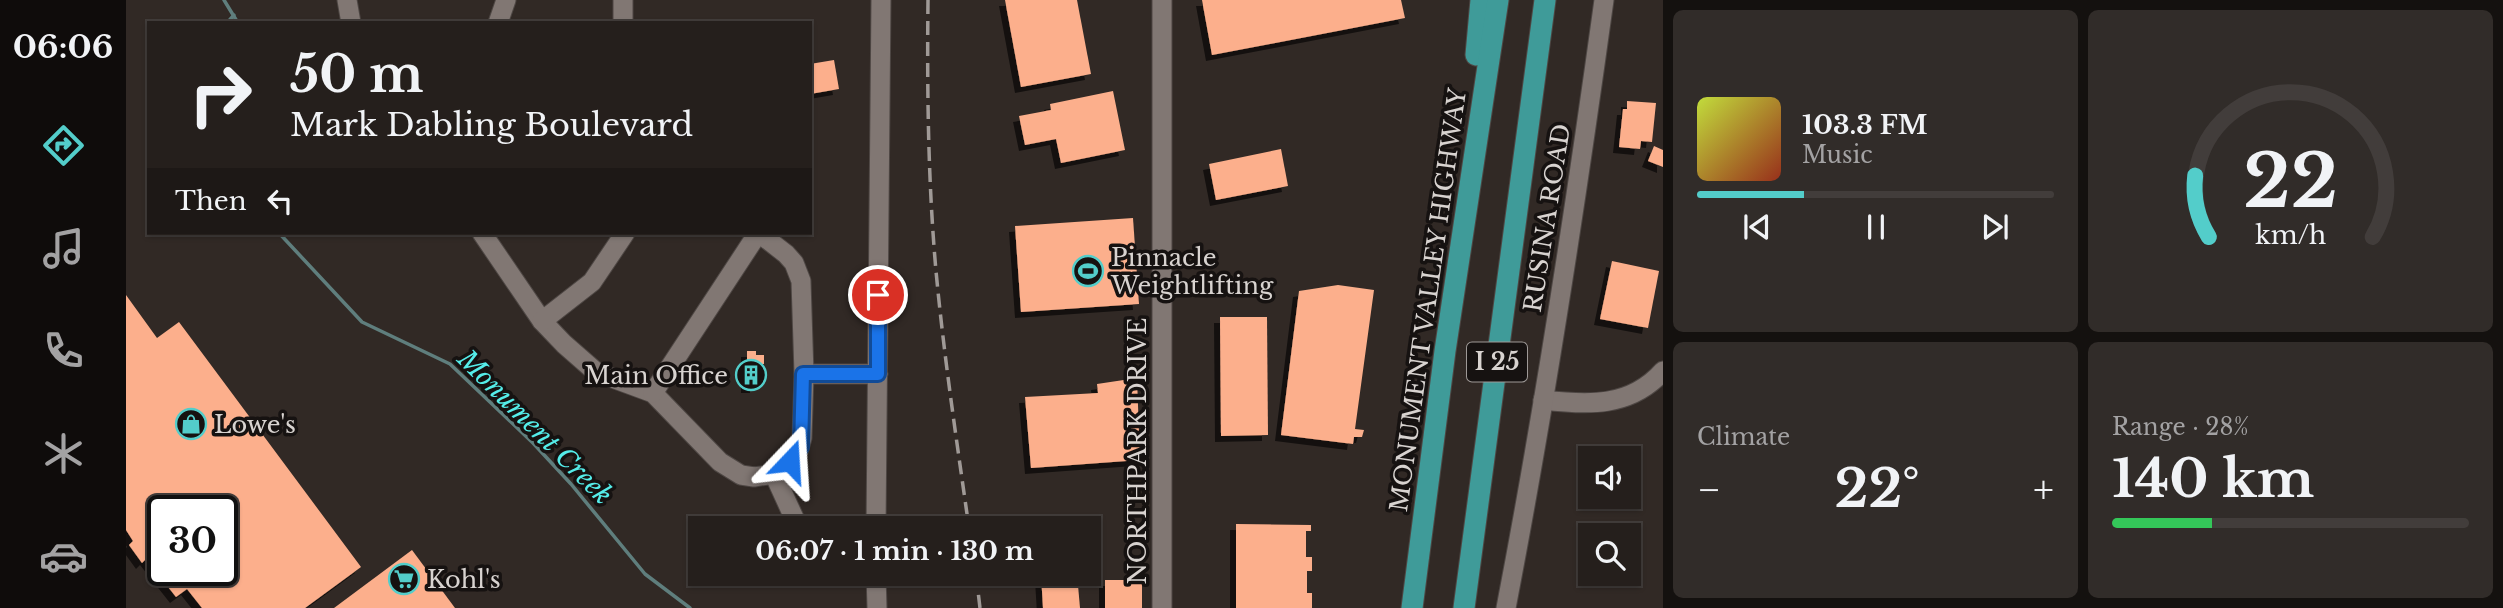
<!DOCTYPE html>
<html lang="en">
<head>
<meta charset="utf-8">
<style>
	:root { --surface:#251f1c; --page:#312c29; --text:#f1f3f6; --muted:#a3a2a3; --line:#423d3b; --accent:#53cdca }
	body { margin:0; font-family:"Libre Baskerville",serif; background:var(--page); color:var(--text); height:100vh; display:flex; flex-direction:column; font-size:26px; white-space:nowrap }
	* { box-sizing:border-box; margin:0 }
	p { font-size:23px; color:var(--muted) }
	.icon { flex:none; width:38px; height:38px; fill:none; stroke:currentColor; stroke-width:2; stroke-linecap:round; stroke-linejoin:round }
	.map { position:relative; flex:1; overflow:hidden }
	.side { display:flex; flex-direction:column; gap:10px; padding:10px; background:#14110f; width:840px }
	.side>* { flex:none }
	.hud { position:absolute; left:21px; top:21px; width:665px; height:214px; border-radius:0px; box-shadow:0 2px 5px #0004,0 0 0 2px var(--line); background:#251f1c; color:var(--text); overflow:hidden }
	.controls { position:absolute; left:1452px; top:446px; display:grid; gap:14px }
	.controls a { display:grid; place-items:center; width:63px; height:63px; border-radius:0px; background:var(--surface); box-shadow:0 2px 5px #0004,0 0 0 2px var(--line); font-size:35px }
	.speed { position:absolute; left:21px; top:495px; display:flex; gap:14px; font-size:35px; font-weight:700; text-align:center }
	.speed>* { display:grid; place-content:center; width:91px; height:91px; border-radius:50%; background:var(--surface); box-shadow:0 2px 5px #0004,0 0 0 2px var(--line); line-height:1 }
	.speed .limit { border:4px solid #111; border-radius:10px; background:#fff; color:#111 }
	.pin { position:absolute; display:grid; place-items:center; width:60px; height:60px; color:#fff; margin:-30px; border:4px solid #fff; border-radius:50%; box-shadow:0 2px 7px #0007 }
	.me { position:absolute; width:77px; margin:-38px; rotate:20deg; stroke-linejoin:round; filter:drop-shadow(0 0 5px #0008) }
	.turn { display:flex; align-items:center; gap:24px; height:147px; padding:0 28px; font-size:32px }
	.turn .icon { width:91px; height:91px; stroke-width:2.5 }
	.turn b { display:block; font-size:49px; line-height:60px }
	.then { display:flex; align-items:center; height:66px; padding:0 28px; background:#0003; gap:14px; font-size:26px }
	.big { font-size:52px; font-weight:700; line-height:1.1 }
	.side .card { flex:1; display:flex; flex-direction:column; justify-content:center; gap:10px; min-width:0; padding:0 24px; border-radius:10px; background:var(--page) }
	.side .dial { align-items:center; gap:0 }
	.dial svg { height:182px; overflow:visible; fill:none; stroke:var(--line); stroke-width:7; stroke-linecap:round; text-anchor:middle }
	.dial text { fill:var(--text); stroke:none }
	.song { display:flex; align-items:center; gap:21px }
	.cover { width:84px; height:84px; border-radius:10px; background:linear-gradient(135deg,hsl(70 70% 55%),hsl(10 70% 35%)) }
	.played { height:7px; border-radius:4px; background:linear-gradient(90deg,var(--accent) 30%,var(--line) 30%) }
	.keys { display:flex; justify-content:space-around; direction:ltr }
	.heat { display:flex; justify-content:space-between; align-items:center; font-size:38px; direction:ltr }
	.charge { height:10px; border-radius:5px; background:linear-gradient(90deg,#34c759 28%,var(--line) 0) }
	.side .tiles { flex:1; display:grid; gap:10px; grid-template-columns:repeat(2,1fr) }
	.trip { position:absolute; left:562px; top:516px; width:413px; height:70px; border-radius:0px; background:var(--surface); box-shadow:0 2px 5px #0004,0 0 0 2px var(--line); font-weight:700; line-height:70px; text-align:center }
	main { display:flex; flex:1; min-height:0 }
	.tabs { display:flex; flex-direction:column; width:126px; justify-content:space-around; align-items:center; background:#0f0c0b; color:var(--muted) }
	.tabs .icon { width:49px; height:49px }
	.tabs .active { color:var(--accent) }
	.tabs b { font-size:32px; color:var(--text) }
	.map>svg:first-child { display:block }
	.lines { fill:none; stroke-linecap:round; stroke-linejoin:round }
	.stream { stroke:#5f7e7d; stroke-width:3.5 }
	.building { fill:#fcaf8c; fill-rule:evenodd; filter:url(#shadow) }
	.minor-casing { stroke:#4e4744; stroke-width:21 }
	.highway-casing { stroke:#4e4744; stroke-width:23 }
	.minor { stroke:#817773; stroke-width:19 }
	.highway { stroke:#3f9b99; stroke-width:21 }
	.rail { stroke:#a09a97; stroke-width:3.5; stroke-dasharray:14 7; stroke-linecap:butt }
	.route-casing { stroke:#114b97; stroke-width:18 }
	.route { stroke:#1a73e8; stroke-width:12 }
	.labels { text-anchor:middle; dominant-baseline:central; stroke-width:7; stroke-linejoin:round; paint-order:stroke }
	.shield { fill:#161211; stroke:#9e9997; stroke-width:2 }
	.shield-label { font-size:23px; font-weight:bold; fill:#d8d3d0 }
	.street-label { font-size:24px; fill:#d8d3d0; stroke:#161211 }
	.poi-label { font-size:24px; fill:#d8d3d0; stroke:#161211; text-anchor:start }
	.water-label { font-size:26px; font-style:italic; fill:#55edea; stroke:#161211 }
</style>
</head>
<body>
<main>
<nav class="tabs">
<b>06:06</b>
<svg class="icon active" aria-label="directions" viewBox="0 0 24 24"><path d="M12 3l9 9-9 9-9-9zM9 14v-3h6M13 9l2 2-2 2"/></svg>
<svg class="icon" aria-label="music" viewBox="0 0 24 24"><path d="M9 18V5l10-2v13"/><circle cx="6" cy="18" r="3"/><circle cx="16" cy="16" r="3"/></svg>
<svg class="icon" aria-label="phone" viewBox="0 0 24 24"><path d="M5 4h4l2 5-3 2q2 4 5 5l2-3 5 2v4C11 20 4 13 5 4z"/></svg>
<svg class="icon" aria-label="climate" viewBox="0 0 24 24"><path d="M12 3v18M4 7l16 10M4 17L20 7"/></svg>
<svg class="icon" aria-label="car" viewBox="0 0 24 24"><path d="M5 17H2v-5l4-1 3-4h7l3 4 3 1v5h-3M9 17h6M6 11h13"/><circle cx="7" cy="17" r="2"/><circle cx="17" cy="17" r="2"/></svg>
</nav>
<div class="map">
<svg width="1537" height="608" viewBox="0 0 1537 608">
	<defs>
		<filter id="shadow"><feDropShadow dx="-6" dy="6" stdDeviation="0" flood-color="#0009"/></filter>
	</defs>
	<rect width="100%" height="100%" fill="#312925"/>
	<g class="lines">
		<g class="stream">
			<polyline points="98,0 112,23"/>
			<polyline points="101,23 108,15"/>
			<polyline points="153,233 236,322 324,364 407,443 445,484 519,574 564,608"/>
		</g>
	</g>
	<g class="building">
		<polygon points="879,0 951,0 965,74 895,87"/>
		<polygon points="1076,0 1275,0 1279,18 1086,55"/>
		<polygon points="708,60 713,89 684,94 684,64"/>
		<polygon points="987,91 999,150 935,163 930,139 899,145 893,116 925,110 924,104"/>
		<polygon points="1501,101 1530,103 1526,142 1515,141 1514,149 1493,147 1497,109 1501,109"/>
		<polygon points="1528,146 1537,150 1537,167 1522,161"/>
		<polygon points="1155,149 1162,186 1090,200 1083,164"/>
		<polygon points="1007,218 1013,304 895,312 889,226"/>
		<polygon points="1486,261 1533,271 1522,328 1474,319"/>
		<polygon points="1212,285 1248,290 1229,429 1238,430 1236,437 1228,437 1227,444 1155,435 1173,291"/>
		<path d="M0 295 31 338 53 322 235 567 179 608H76L61 589 50 597 20 559 16 563 3 545 7 541 0 530ZM37 511H96V570H37Z"/>
		<polygon points="1094,317 1141,317 1142,435 1095,436"/>
		<polygon points="621,351 630,351 630,355 638,355 638,364 630,364 630,387 621,387"/>
		<polygon points="1011,378 1014,460 905,468 899,397 972,393 971,384"/>
		<polygon points="1110,524 1185,525 1185,531 1180,531 1180,557 1186,557 1186,571 1181,571 1181,593 1186,593 1186,608 1110,608"/>
		<polygon points="286,550 329,608 208,608"/>
		<polygon points="915,574 951,574 954,608 917,608"/>
		<rect x="979" y="580" width="37" height="28"/>
	</g>
	<g class="lines">
		<g class="minor-casing">
			<g id="minor">
				<polyline points="221,0 225,23"/>
				<polyline points="497,0 497,23"/>
				<polyline points="372,23 380,0"/>
				<polyline points="356,233 416,321 438,344 470,372 527,393 594,462 615,475 628,477 648,474 671,455 676,438 678,374 675,281 668,263 660,254 633,233"/>
				<polyline points="416,321 466,282 499,233"/>
				<polyline points="678,374 752,374"/>
				<polyline points="527,393 632,233"/>
				<path d="M1417 400C1461 405 1504 408 1537 371"/>
				<polyline points="648,474 669,520 670,528"/>
				<polyline points="750,528 755,0"/>
				<polyline points="750,574 751,608"/>
				<polyline points="1036,608 1036,0"/>
				<path d="M1380 608C1419 406 1450 203 1478 0"/>
			</g>
		</g>
		<g class="highway-casing">
			<g id="highway">
				<polyline points="1350,55 1355,0"/>
				<polyline points="1286,608 1319,351 1372,0"/>
				<polyline points="1338,608 1419,0"/>
			</g>
		</g>
		<use href="#minor" class="minor"/>
		<use href="#highway" class="highway"/>
		<g class="rail">
			<path d="M802 0C801 90 802 181 810 271 818 357 831 443 843 528"/>
			<polyline points="850,574 854,608"/>
		</g>
	</g>
	<g class="lines">
		<g class="route-casing">
			<polyline id="route" points="664,461 675,447 677,374 752,374 752,295"/>
		</g>
		<use href="#route" class="route"/>
	</g>
	<defs>
		<g id="stadium-ring" transform="scale(1.575)"><circle r="9.5" fill="#161211" stroke="#53cdca" stroke-width="1.5"/><path d="M0-5a6.5 5 0 1 0 0 10a6.5 5 0 1 0 0-10ZM-3.5-1.8h7v3.6h-7Z" fill="#53cdca"/></g>
		<g id="building-ring" transform="scale(1.575)"><circle r="9.5" fill="#161211" stroke="#53cdca" stroke-width="1.5"/><path d="M-4-6H4V6H1V3H-1V6H-4ZM-2.5-4.3h1.7v1.8h-1.7ZM.8-4.3h1.7v1.8H.8ZM-2.5-1h1.7V.8h-1.7ZM.8-1h1.7V.8H.8Z" fill="#53cdca"/></g>
		<g id="shop-ring" transform="scale(1.575)"><circle r="9.5" fill="#161211" stroke="#53cdca" stroke-width="1.5"/><path d="M-5-2.5h2.3a2.7 3.5 0 0 1 5.4 0H5L5.5 6h-11ZM-1.5-2.5h3a1.5 2.3 0 0 0-3 0Z" fill="#53cdca"/></g>
		<g id="supermarket-ring" transform="scale(1.575)"><circle r="9.5" fill="#161211" stroke="#53cdca" stroke-width="1.5"/><path d="M-6-5.5h2.5l.6 2H6L4.5 2H-2.5L-4.4-4H-6ZM-1.5 3.2a1.3 1.3 0 1 0 .1 0ZM3 3.2a1.3 1.3 0 1 0 .1 0Z" fill="#53cdca"/></g>
	</defs>
	<g fill-rule="evenodd">
		<use href="#stadium-ring" x="962" y="271"/>
		<use href="#building-ring" x="625" y="375"/>
		<use href="#shop-ring" x="65" y="424"/>
		<use href="#supermarket-ring" x="278" y="579"/>
	</g>
	<g class="labels">
		<rect class="shield" x="1341" y="342.5" width="60" height="39" rx="5"/>
		<g class="shield-label">
			<text x="1371" y="362">I 25</text>
		</g>
		<g class="street-label">
			<text transform="translate(1421 218) rotate(-81)">RUSINA ROAD</text>
			<text transform="translate(1302 300) rotate(-82)">MONUMENT VALLEY HIGHWAY</text>
			<text transform="translate(1011 451) rotate(-90)">NORTHPARK DRIVE</text>
		</g>
		<g class="poi-label">
			<text x="985" y="257">Pinnacle<tspan x="985" dy="28">Weightlifting</tspan></text>
			<text x="602" y="375" text-anchor="end">Main Office</text>
			<text x="88" y="424">Lowe's</text>
			<text x="301" y="579">Kohl's</text>
		</g>
		<g class="water-label">
			<text transform="translate(409 427) rotate(45)">Monument Creek</text>
		</g>
	</g>
</svg>
<div class="controls">
<a><svg class="icon" aria-label="sound" viewBox="0 0 24 24"><path d="M4 9h4l5-4v14l-5-4H4zM17 9q2 3 0 6"/></svg></a>
<a><svg class="icon" aria-label="search" viewBox="0 0 24 24"><circle cx="10" cy="10" r="6"/><path d="M15 15l6 6"/></svg></a>
</div>
<div class="speed"><div class="limit">30</div></div>
<div class="pin" style="left:752px;top:295px;background:#d93025"><svg class="icon" aria-label="arrive" viewBox="0 0 24 24"><path d="M6 21V4h12l-3 4 3 4H6"/></svg></div>
<svg class="me" style="left:664px;top:461px" viewBox="-20 -20 40 40"><path d="M0-17L14 15 0 8-14 15z" fill="#1a73e8" stroke="#fff" stroke-width="4"/></svg>
<div class="trip">06:07 · 1 min · 130 m</div>
<div class="hud">
<div class="turn"><svg class="icon" aria-label="right" viewBox="0 0 24 24"><path d="M7 20v-9h11M14 6l5 5-5 5"/></svg><div><b>50 m</b>Mark Dabling Boulevard</div></div>
<div class="then">Then<svg class="icon" aria-label="left" viewBox="0 0 24 24"><path d="M17 20v-9H6M10 6l-5 5 5 5"/></svg></div>
</div>
</div>
<section class="side">
<div class="tiles">
<div class="card">
<div class="song"><i class="cover"></i><div><b>103.3 FM</b><p>Music</p></div></div>
<div class="played"></div>
<div class="keys"><svg class="icon" aria-label="previous" viewBox="0 0 24 24"><path d="M18 5L8 12l10 7zM5 5v14"/></svg><svg class="icon" aria-label="pause" viewBox="0 0 24 24"><path d="M8 5v14M16 5v14"/></svg><svg class="icon" aria-label="next" viewBox="0 0 24 24"><path d="M6 5l10 7-10 7zM19 5v14"/></svg></div>
</div>
<div class="card dial"><svg viewBox="0 0 100 80">
<path d="M14 69A42 42 0 1 1 86 69"/>
<path d="M14 69A42 42 0 0 1 8 42" stroke="#53cdca"/>
<text x="50" y="56" font-size="32" font-weight="700">22</text>
<text x="50" y="72" font-size="11">km/h</text>
</svg></div>
<div class="card"><p>Climate</p>
<div class="heat"><a>−</a><b class="big">22°</b><a>+</a></div>
</div>
<div class="card"><p>Range · 28%</p><b class="big">140 km</b><div class="charge"></div></div>
</div>
</section>
</main>
</body>
</html>
